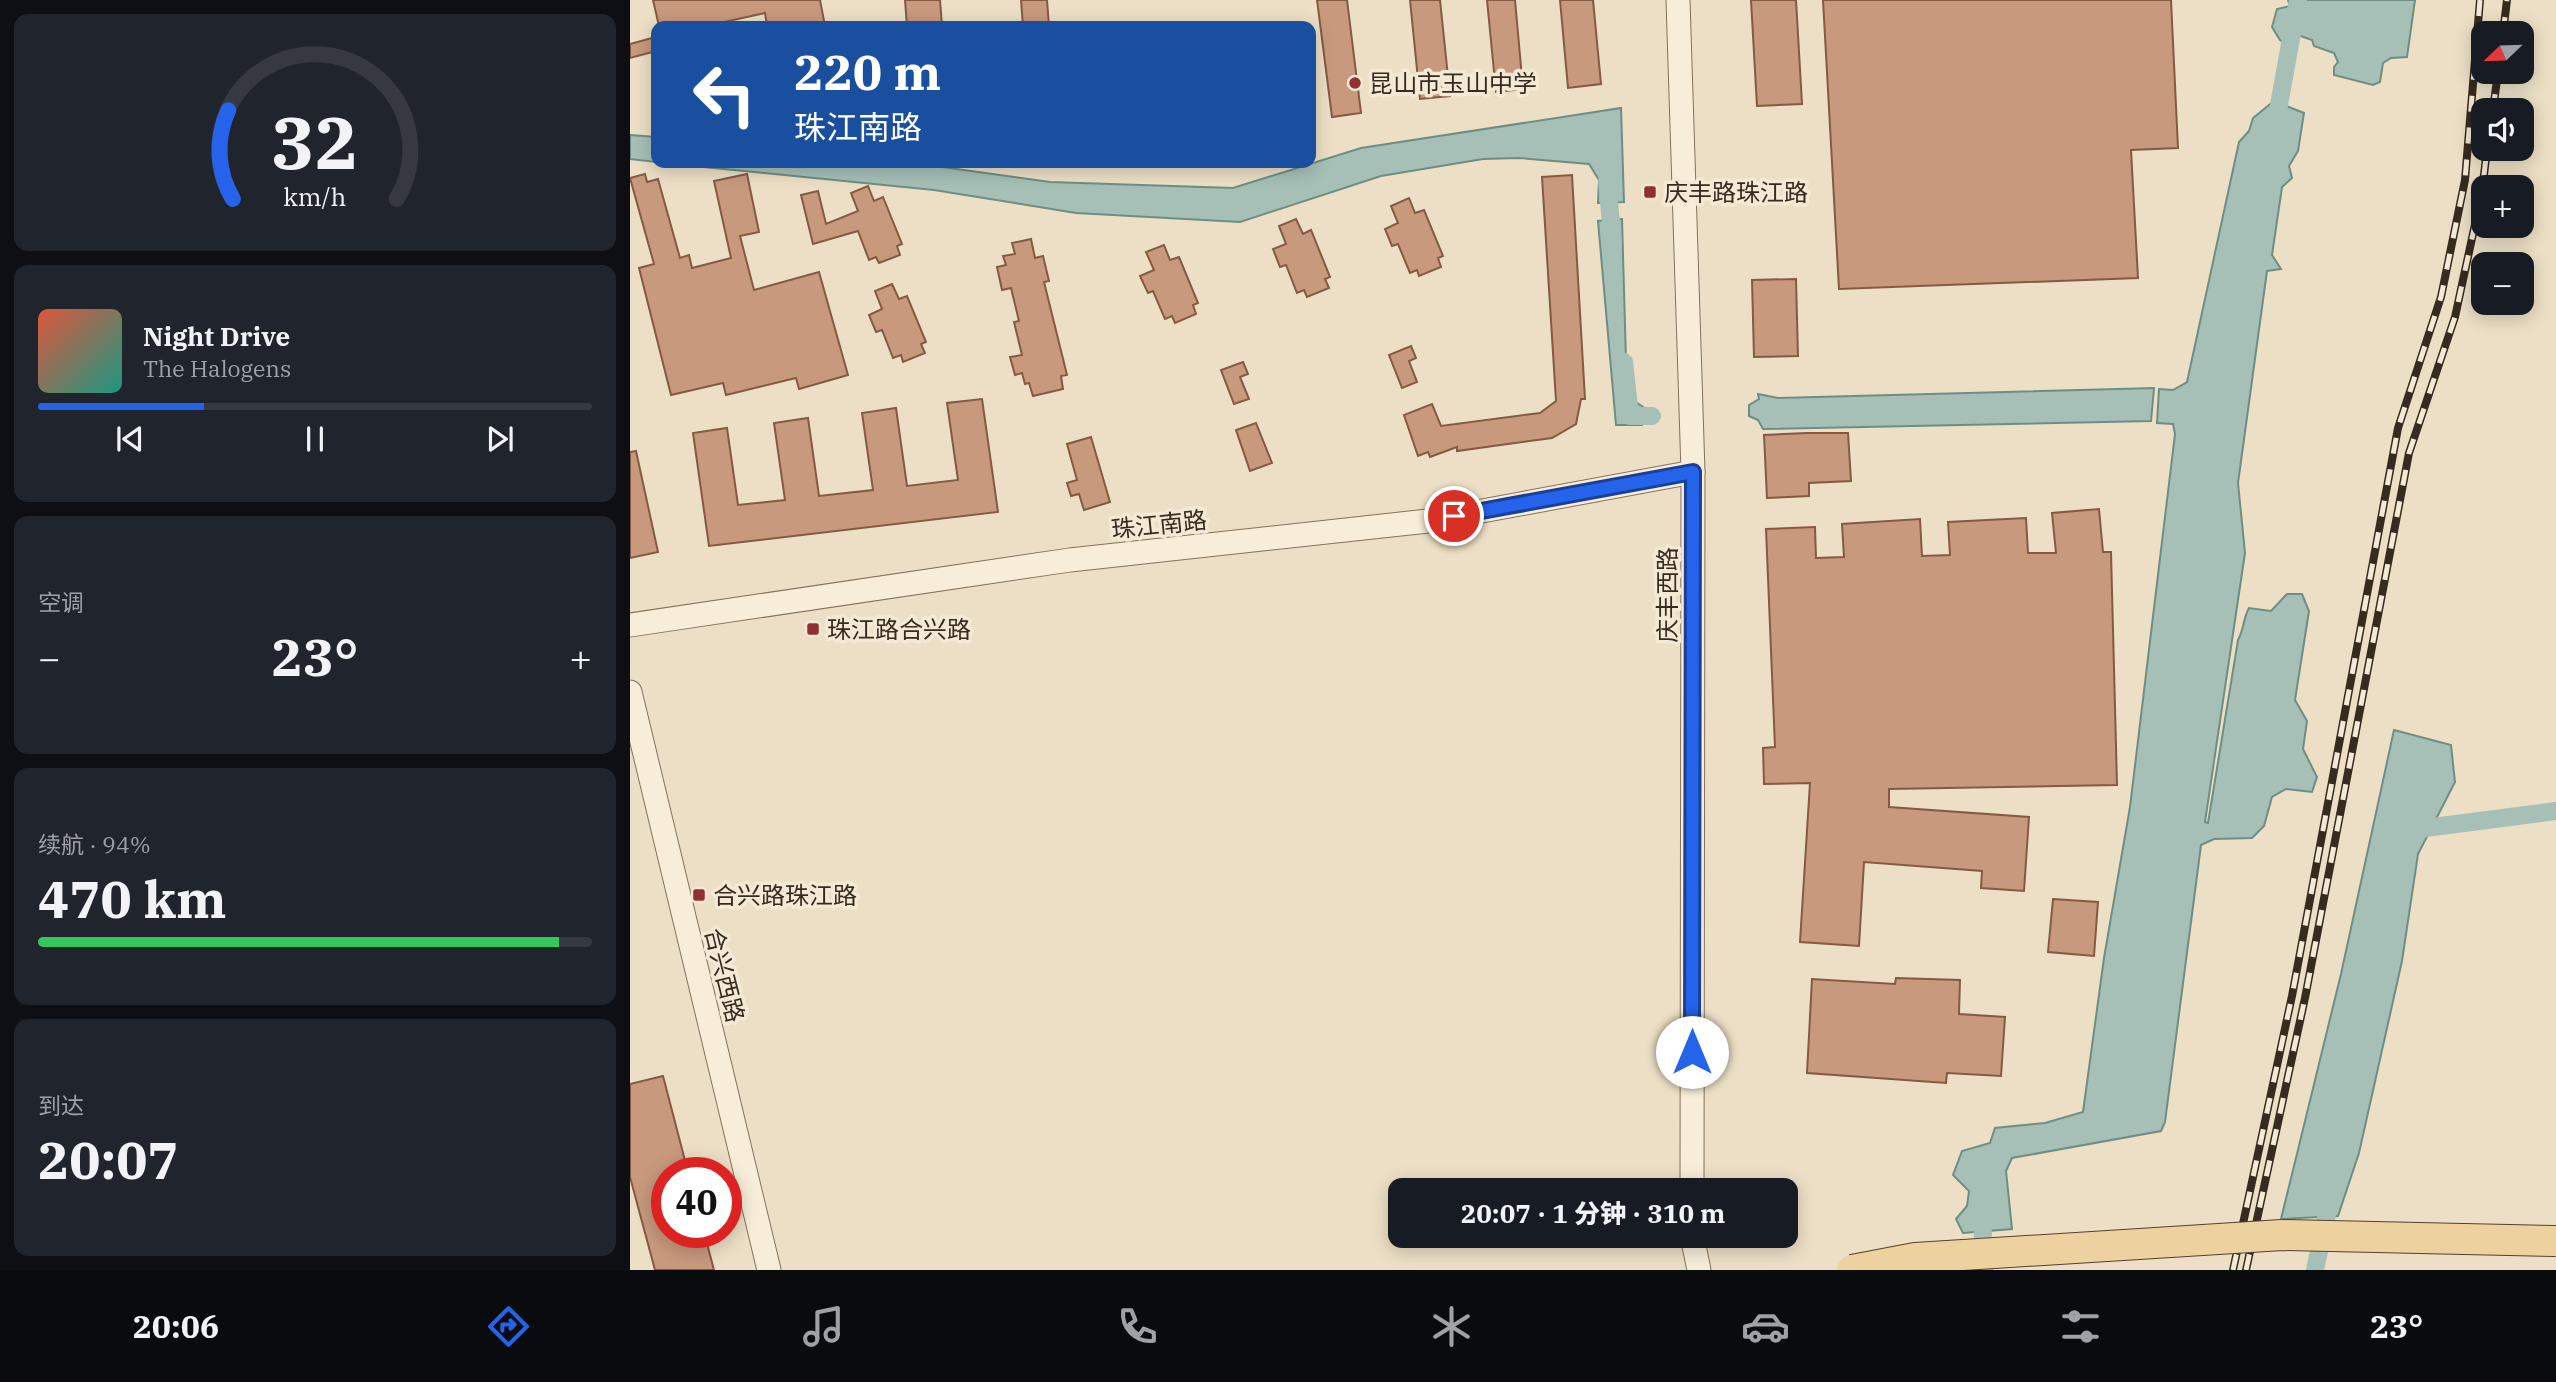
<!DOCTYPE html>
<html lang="zh">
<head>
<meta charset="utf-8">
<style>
	:root { --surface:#171b24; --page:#20242c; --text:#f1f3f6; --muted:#9ea1a6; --line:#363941; --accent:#2563eb }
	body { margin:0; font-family:"IBM Plex Serif","Noto Sans SC",serif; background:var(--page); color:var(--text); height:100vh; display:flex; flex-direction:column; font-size:26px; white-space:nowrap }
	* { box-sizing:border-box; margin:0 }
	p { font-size:23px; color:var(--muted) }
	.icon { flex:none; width:38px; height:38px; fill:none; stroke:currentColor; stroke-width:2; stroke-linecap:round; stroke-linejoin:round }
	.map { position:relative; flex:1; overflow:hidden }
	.panel { display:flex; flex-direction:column; gap:14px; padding:14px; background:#0d0f14; width:630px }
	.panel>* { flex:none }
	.guide { position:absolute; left:21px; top:21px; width:665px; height:147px; border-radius:14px; box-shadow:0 4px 18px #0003; background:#1a4fa0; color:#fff; overflow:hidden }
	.needle { width:46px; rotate:247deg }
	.fabs { position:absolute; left:1841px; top:21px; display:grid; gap:14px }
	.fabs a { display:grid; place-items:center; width:63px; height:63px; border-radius:14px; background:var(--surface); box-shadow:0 4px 18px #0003; font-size:35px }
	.speed { position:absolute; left:21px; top:1157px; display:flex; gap:14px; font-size:35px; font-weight:700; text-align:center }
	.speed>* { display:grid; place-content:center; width:91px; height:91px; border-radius:50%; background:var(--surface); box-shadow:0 4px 18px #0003; line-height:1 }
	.speed .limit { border:10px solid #d22; background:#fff; color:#111 }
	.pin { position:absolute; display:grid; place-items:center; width:60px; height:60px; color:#fff; margin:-30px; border:4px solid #fff; border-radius:50%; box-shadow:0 2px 7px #0007 }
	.me { position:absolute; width:77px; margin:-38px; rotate:0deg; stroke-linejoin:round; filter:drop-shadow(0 0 5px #0008) }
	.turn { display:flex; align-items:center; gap:24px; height:147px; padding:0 28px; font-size:32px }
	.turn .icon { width:91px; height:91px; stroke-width:2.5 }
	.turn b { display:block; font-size:49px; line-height:60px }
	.big { font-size:52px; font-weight:800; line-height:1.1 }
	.panel .card { flex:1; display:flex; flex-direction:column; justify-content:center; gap:10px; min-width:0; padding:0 24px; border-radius:14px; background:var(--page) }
	.panel .dial { align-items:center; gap:0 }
	.dial svg { height:182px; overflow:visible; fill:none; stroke:var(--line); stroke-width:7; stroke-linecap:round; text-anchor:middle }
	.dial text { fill:var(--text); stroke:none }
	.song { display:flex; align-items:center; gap:21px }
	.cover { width:84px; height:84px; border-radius:10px; background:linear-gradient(135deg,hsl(10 70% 55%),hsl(170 70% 35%)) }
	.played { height:7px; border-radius:4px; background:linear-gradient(90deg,var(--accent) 30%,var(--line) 30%) }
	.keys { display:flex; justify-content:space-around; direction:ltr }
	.heat { display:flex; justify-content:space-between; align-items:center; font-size:38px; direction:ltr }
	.charge { height:10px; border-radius:5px; background:linear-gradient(90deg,#34c759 94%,var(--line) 0) }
	.trip { position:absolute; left:758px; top:1178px; width:410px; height:70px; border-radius:14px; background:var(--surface); box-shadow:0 4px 18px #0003; font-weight:800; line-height:70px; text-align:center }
	.tabs { display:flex; height:112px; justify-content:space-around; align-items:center; background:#090b0e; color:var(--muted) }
	.tabs .icon { width:49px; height:49px }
	.tabs .on { color:var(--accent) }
	.tabs b { font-size:32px; color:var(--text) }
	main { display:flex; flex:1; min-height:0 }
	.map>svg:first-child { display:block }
	.water { fill:#a6c0b7; stroke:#6e8e84; stroke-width:2 }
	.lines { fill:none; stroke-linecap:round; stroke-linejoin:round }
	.canal { stroke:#a6c0b7; stroke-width:18 }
	.building { fill:#c8997d; stroke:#845a43; stroke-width:2 }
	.minor-casing { stroke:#86715c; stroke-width:25 }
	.minor { stroke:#f7edd8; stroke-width:23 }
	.rail-casing { stroke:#372a1f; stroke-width:8 }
	.rail { stroke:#f4e9d4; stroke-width:5; stroke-dasharray:16; stroke-linecap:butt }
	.major-bridge-casing { stroke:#543f30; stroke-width:32; stroke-linecap:butt }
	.major-bridge { stroke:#edd29f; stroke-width:30 }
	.route-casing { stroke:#184099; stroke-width:18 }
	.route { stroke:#2563eb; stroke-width:12 }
	.poi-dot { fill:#922f33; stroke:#f4e9d4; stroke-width:2.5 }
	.labels { text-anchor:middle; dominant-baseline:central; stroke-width:7; stroke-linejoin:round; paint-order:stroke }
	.poi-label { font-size:24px; fill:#372a1f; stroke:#f4e9d4; text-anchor:start }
	.street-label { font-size:24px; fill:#372a1f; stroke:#f4e9d4 }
</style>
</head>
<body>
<main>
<section class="panel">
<div class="card dial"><svg viewBox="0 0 100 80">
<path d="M14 69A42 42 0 1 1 86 69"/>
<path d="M14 69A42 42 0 0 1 12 30" stroke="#2563eb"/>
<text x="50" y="56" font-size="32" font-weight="700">32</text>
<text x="50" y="72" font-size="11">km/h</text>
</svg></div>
<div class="card">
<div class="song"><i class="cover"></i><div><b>Night Drive</b><p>The Halogens</p></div></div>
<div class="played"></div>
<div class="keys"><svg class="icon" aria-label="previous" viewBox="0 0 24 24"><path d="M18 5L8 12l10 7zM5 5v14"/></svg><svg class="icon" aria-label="pause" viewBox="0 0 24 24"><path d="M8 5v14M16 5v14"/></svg><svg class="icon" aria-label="next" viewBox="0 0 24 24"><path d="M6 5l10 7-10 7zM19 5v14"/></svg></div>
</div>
<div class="card"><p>空调</p>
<div class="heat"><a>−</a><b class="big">23°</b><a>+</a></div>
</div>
<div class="card"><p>续航 · 94%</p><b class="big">470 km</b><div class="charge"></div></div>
<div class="card"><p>到达</p><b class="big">20:07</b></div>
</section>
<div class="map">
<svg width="1926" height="1270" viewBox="0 0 1926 1270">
	<rect width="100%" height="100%" fill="#ecdfc5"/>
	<g class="water">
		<polygon points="1658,0 1785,0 1777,57 1761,58 1753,63 1750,82 1743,85 1704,75 1704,67 1708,62 1704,53 1684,46 1682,40 1662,33 1659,46 1650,40 1642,27 1647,9 1660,6"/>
		<path d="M1644 101 1674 113 1668 151 1659 166 1662 178 1652 187 1642 255 1651 269 1637 271 1608 483 1615 553 1575 822 1578 823 1608 640C1614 629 1613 619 1619 608L1641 611 1657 594H1672L1679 611 1665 700 1677 721 1673 749 1687 777 1682 792 1656 789 1642 797 1634 826 1622 838 1584 839 1571 845 1535 1122 1531 1131 1382 1158 1376 1171 1382 1229 1333 1233 1326 1219 1337 1206 1339 1191 1323 1175 1332 1151 1360 1143 1365 1128 1415 1123 1453 1112 1474 958 1500 807 1545 434 1543 424 1527 423 1529 389 1543 390 1557 382 1609 142 1619 131 1623 118Z"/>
		<polygon points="991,108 994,202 968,203 969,180 959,164 889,158 853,159 751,176 610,222 446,213 304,190 33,163 283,163 420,182 603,188 731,148"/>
		<polygon points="0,135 26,137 26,162 0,159"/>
		<polygon points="992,219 997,396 1013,407 1012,425 986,425 968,221"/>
		<polygon points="1524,388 1521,421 1133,429 1128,420 1119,416 1119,405 1129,399 1128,394 1148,398"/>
		<polygon points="1764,730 1821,745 1825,782 1788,854 1772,961 1729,1153 1708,1216 1651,1219 1711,974"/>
	</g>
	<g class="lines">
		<g class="canal">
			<polyline points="1645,127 1668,0"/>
			<polyline points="977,181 983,244"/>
			<polyline points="994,362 1000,416 1022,416"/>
			<polyline points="1780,830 1926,811"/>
			<polyline points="1352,1207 1354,1270"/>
			<polyline points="1685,1270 1701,1195"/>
		</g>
	</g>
	<g class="building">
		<polygon points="23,0 190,0 195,26 137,26 135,13 76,26 29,26"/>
		<polygon points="275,0 310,0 312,26 277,26"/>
		<polygon points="391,0 417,0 419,26 393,26"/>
		<polygon points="687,0 717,0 731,113 702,117"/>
		<polygon points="780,0 810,0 820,96 790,99"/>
		<polygon points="857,0 885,0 893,89 866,92"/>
		<polygon points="930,0 963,0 971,84 938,88"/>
		<polygon points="1121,0 1166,0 1172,104 1127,106"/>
		<polygon points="1193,0 1541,0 1548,148 1501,150 1508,278 1209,289"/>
		<polygon points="22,38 26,51 0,58 0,44"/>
		<polygon points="15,174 17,182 28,179 50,258 59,255 62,268 101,258 84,181 117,174 129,232 110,236 124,290 189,272 218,375 169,389 166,378 96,395 93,383 41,395 9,268 24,264 0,178"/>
		<polygon points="942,175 955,399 951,399 946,424 922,438 827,451 827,447 800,457 798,452 788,456 774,415 802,404 811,426 910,413 926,401 912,177"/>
		<polygon points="238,186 244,201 253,197 272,244 267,246 270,255 249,263 246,257 239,260 228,231 183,244 171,195 188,191 196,224 228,211 221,193"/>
		<polygon points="779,198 785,213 794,210 813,256 808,258 811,267 789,276 787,270 780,273 768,244 762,246 755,229 768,223 761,206"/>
		<polygon points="666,219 673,234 681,230 700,277 695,279 699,288 677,297 674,290 667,293 656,265 650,267 643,249 656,244 649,226"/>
		<polygon points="401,239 405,258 413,256 419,281 414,282 437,375 431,376 433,389 403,396 399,383 395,384 392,373 385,375 380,357 392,355 384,322 389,321 381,288 372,290 367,267 376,265 373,256 385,254 382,243"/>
		<polygon points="534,245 540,260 549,257 568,303 563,305 566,314 545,323 542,316 535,319 523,291 518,293 510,276 524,270 516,252"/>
		<polygon points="1166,279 1168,356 1124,357 1122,280"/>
		<polygon points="262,284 269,299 277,296 296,342 291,344 295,353 273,362 271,355 263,358 252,330 246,332 239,315 252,309 245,291"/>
		<polygon points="781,346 786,358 779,361 787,382 772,388 759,355"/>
		<polygon points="613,362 618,374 610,377 619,399 604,404 591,370"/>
		<polygon points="352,399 368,512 79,546 63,433 97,428 108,505 155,500 144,423 178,418 189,496 243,490 232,413 266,408 277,486 328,480 317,403"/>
		<polygon points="626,423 642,463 620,471 606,430"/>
		<polygon points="1177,433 1218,433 1221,481 1179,483 1179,496 1137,498 1134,435"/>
		<polygon points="461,437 480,502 454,510 449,494 441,496 437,483 447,480 437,444"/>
		<polygon points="6,451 28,552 0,558 0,452"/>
		<polygon points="1469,509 1473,552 1481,552 1487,785 1259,789 1259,807 1399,817 1394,891 1351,888 1352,871 1234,862 1229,946 1170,942 1180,783 1134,784 1133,748 1145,747 1136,529 1185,527 1186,558 1214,557 1212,524 1290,519 1292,556 1320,555 1318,522 1396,518 1398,553 1426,553 1422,513"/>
		<polygon points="1423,899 1468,902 1464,956 1418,952"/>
		<polygon points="1266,978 1330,980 1329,1014 1375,1017 1371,1076 1317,1073 1316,1083 1177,1073 1182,979 1265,984"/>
		<polygon points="33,1076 58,1172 37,1172 37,1232 74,1232 84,1270 25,1270 0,1177 0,1084"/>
	</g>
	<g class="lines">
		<g class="minor-casing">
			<g id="minor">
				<polyline points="1048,0 1063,472 1062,1190"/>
				<polyline points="0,625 440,560 798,521 1063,472"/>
				<polyline points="0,692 139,1270"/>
				<polyline points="1062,1236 1069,1270"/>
			</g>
		</g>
		<use href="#minor" class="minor"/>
		<g class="rail-casing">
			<g id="rail">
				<polyline points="1873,33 1877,0"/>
				<polyline points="1863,110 1868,72"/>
				<polyline points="1603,1270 1662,996 1768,428 1811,297 1835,180 1850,0"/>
				<polyline points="1616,1270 1675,998 1779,453 1825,317 1852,192 1857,149"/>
			</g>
		</g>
		<use href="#rail" class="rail"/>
		<g class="major-bridge-casing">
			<polyline id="major-bridge" points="1222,1270 1285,1258 1652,1235 1926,1241"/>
		</g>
		<use href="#major-bridge" class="major-bridge"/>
	</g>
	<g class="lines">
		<g class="route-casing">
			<polyline id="route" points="824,516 1063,472 1062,1052"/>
		</g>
		<use href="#route" class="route"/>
	</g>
	<g class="poi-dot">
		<circle cx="725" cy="83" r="7"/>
		<rect x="1013" y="185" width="14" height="14" rx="3.5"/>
		<rect x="176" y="622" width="14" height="14" rx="3.5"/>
		<rect x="62" y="888" width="14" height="14" rx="3.5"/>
	</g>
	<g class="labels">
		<g class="poi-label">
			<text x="739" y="83">昆山市玉山中学</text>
			<text x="1034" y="192">庆丰路珠江路</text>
			<text x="197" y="629">珠江路合兴路</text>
			<text x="83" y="895">合兴路珠江路</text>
		</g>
		<g class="street-label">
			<text transform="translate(529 524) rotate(-6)">珠江南路</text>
			<text transform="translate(1037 595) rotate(-90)">庆丰西路</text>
			<text transform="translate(95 975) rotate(76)">合兴西路</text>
		</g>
	</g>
</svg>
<div class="fabs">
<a><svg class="needle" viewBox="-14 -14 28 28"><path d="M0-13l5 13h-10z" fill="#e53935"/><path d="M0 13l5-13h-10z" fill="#9ea1a6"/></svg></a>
<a><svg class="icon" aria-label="sound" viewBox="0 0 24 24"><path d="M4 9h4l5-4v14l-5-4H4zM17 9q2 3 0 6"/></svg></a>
<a>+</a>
<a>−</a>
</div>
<div class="speed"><div class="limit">40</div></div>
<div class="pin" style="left:824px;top:516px;background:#d93025"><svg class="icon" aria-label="arrive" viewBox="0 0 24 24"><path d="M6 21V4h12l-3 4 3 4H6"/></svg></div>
<svg class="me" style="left:1062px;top:1052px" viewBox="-20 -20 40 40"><circle r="19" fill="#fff"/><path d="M0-13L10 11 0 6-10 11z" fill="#2563eb"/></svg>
<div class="trip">20:07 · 1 分钟 · 310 m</div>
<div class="guide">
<div class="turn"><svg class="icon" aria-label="left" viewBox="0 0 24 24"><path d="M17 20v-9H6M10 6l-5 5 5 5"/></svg><div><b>220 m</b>珠江南路</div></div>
</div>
</div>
</main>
<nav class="tabs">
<b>20:06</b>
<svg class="icon on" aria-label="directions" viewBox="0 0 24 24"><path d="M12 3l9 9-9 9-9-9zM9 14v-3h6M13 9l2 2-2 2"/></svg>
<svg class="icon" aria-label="music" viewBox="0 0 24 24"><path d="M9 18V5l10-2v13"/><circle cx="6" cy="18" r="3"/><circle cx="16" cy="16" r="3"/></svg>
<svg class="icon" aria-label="phone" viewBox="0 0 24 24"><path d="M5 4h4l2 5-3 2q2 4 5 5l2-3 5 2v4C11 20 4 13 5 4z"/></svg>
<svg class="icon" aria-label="climate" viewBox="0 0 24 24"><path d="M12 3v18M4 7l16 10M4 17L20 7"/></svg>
<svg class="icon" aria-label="car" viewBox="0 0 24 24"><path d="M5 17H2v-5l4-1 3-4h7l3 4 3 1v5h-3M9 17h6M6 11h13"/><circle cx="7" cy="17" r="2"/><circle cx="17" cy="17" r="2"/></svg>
<svg class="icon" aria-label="filters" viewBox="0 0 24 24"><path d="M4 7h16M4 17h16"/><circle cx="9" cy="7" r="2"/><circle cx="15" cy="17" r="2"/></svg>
<b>23°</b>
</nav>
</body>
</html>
